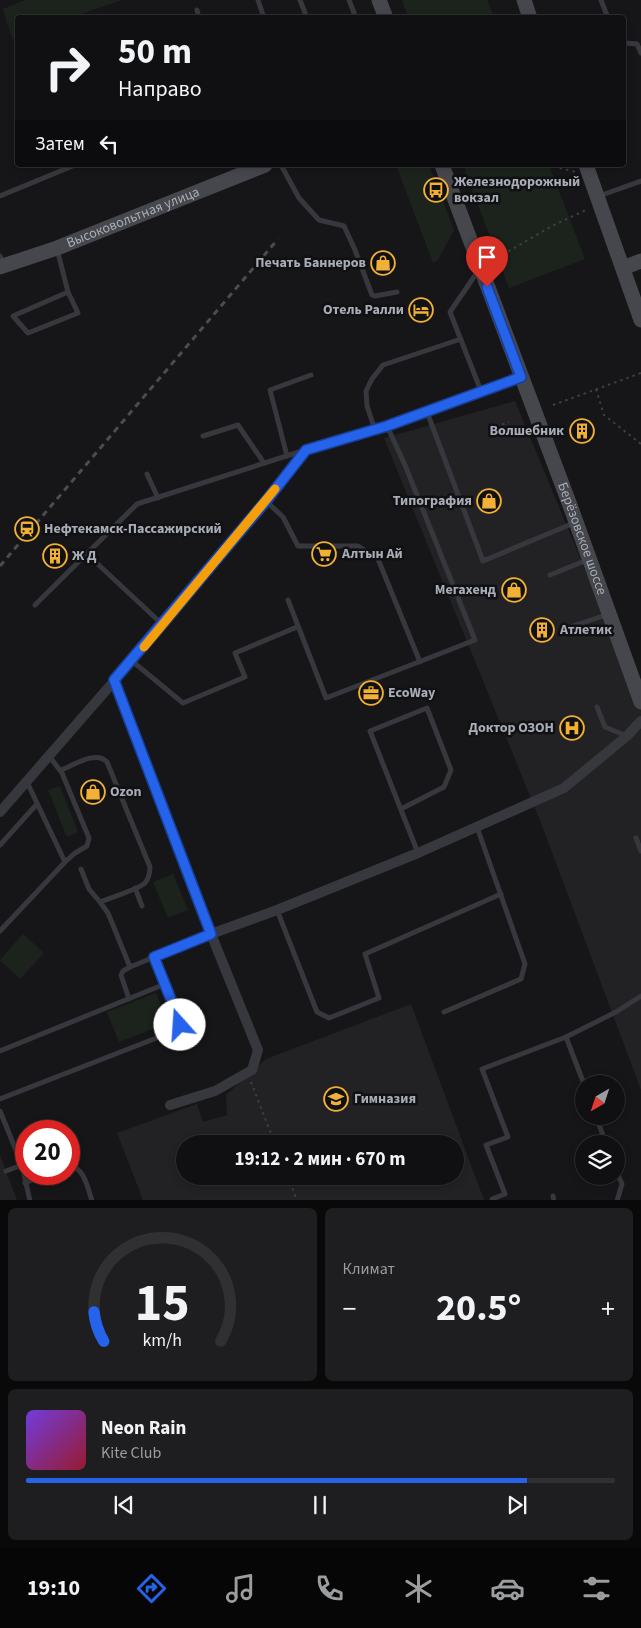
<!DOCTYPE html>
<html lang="ru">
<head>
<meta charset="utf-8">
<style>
	:root { --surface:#101012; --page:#1e1e20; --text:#f1f3f6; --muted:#9c9d9f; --line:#303032; --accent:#2563eb }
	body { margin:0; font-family:"Source Sans 3",sans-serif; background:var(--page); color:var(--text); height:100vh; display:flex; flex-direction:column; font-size:19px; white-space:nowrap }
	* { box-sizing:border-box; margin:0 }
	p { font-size:16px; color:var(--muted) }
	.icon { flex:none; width:28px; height:28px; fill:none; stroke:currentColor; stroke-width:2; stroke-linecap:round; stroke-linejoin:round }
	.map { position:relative; height:1200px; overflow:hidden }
	.details { display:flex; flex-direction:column; gap:8px; padding:8px; background:#09090a; flex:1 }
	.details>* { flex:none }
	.top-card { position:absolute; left:15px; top:15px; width:611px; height:152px; border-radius:5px; box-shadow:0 2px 8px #0003,0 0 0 1px var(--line); background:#101012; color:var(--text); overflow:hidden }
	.needle { width:32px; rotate:219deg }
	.tools { position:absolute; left:575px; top:1075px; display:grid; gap:10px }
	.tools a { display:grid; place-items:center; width:50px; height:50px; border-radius:50%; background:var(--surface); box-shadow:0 2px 8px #0003,0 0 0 1px var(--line); font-size:25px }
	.speed { position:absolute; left:15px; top:1120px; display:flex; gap:10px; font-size:25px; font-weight:700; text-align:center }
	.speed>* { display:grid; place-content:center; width:65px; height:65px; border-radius:50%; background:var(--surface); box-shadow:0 2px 8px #0003,0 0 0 1px var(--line); line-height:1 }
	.speed .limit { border:8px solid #d22; background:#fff; color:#111 }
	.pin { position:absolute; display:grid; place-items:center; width:42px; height:42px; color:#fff; margin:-51px -21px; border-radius:50% 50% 50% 0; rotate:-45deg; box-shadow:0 0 5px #0007 }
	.pin .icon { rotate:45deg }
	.me { position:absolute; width:55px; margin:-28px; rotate:341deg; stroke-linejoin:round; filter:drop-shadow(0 0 4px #0008) }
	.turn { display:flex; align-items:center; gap:18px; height:105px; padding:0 20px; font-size:22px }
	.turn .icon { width:65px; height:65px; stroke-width:2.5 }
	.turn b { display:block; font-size:35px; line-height:42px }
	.then { display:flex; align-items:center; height:48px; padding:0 20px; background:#0003; gap:10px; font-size:19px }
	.big { font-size:38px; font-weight:700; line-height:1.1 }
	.details .card { flex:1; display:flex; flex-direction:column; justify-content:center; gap:8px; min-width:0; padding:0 18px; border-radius:8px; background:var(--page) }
	.details .dial { align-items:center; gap:0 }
	.dial svg { height:130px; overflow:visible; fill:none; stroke:var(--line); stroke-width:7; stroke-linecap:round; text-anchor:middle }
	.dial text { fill:var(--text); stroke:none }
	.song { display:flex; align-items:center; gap:15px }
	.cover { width:60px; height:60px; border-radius:8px; background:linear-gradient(135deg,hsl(260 70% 55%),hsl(350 70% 35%)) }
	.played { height:5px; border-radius:2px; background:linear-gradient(90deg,var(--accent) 85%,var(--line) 85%) }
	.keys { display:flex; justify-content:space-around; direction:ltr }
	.heat { display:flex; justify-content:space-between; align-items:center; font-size:28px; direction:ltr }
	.details .tiles { flex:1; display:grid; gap:8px; grid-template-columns:1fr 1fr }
	.card:last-child { grid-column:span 2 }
	.trip { position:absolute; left:176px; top:1135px; width:288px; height:50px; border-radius:25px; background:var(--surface); box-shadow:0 2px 8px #0003,0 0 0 1px var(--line); font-weight:700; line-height:50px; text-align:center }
	.menu { display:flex; height:80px; justify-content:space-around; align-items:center; background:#060607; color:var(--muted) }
	.menu .icon { width:35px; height:35px }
	.menu .active { color:var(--accent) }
	.menu b { font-size:22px; color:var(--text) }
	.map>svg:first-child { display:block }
	.built { fill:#222225; fill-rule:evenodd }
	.green { fill:#1c231d }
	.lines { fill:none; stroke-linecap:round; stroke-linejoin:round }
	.path { stroke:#3d3f44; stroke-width:2; stroke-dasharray:2.5 4; stroke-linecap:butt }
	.lane { stroke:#37383d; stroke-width:5 }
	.street { stroke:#37383d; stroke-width:10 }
	.secondary { stroke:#45474d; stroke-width:15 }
	.rail { stroke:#4a4c52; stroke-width:3; stroke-dasharray:6 5; stroke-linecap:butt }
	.route-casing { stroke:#184099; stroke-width:12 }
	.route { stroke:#2563eb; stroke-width:9 }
	.slow { stroke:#f59e0b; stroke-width:9 }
	.labels { text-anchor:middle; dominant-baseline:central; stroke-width:5; stroke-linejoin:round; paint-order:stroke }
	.poi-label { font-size:14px; font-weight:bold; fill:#a8adb8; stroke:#111113; text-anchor:start }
	.street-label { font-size:14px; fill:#a8adb8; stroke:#111113 }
</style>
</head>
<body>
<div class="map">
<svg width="641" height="1201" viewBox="0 0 641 1201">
	<rect width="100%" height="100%" fill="#161618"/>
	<g class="built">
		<polygon points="515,401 641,704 641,1090 541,823 384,438"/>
		<path d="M411 1004 484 1200H143L117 1133 197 1104 203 1122 227 1115 226 1095 266 1059ZM185 1144H455V1176H185Z"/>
		<polygon points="0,1155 8,1177 17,1200 0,1200"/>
	</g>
	<g class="green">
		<polygon points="25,0 122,0 72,17 18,18 17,37 12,39 3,9"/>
		<polygon points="402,0 487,0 494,17 408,17"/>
		<polygon points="396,165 429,165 454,230 438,260 433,263"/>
		<polygon points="463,165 549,165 585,259 509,288"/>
		<polygon points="60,786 78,832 67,837 48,790"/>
		<polygon points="173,874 188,910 168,918 153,882"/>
		<polygon points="23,934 44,953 20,979 0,960"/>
		<polygon points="156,993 168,1023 119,1042 107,1012"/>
	</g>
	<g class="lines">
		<g class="path">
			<polyline points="547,165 576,172"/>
			<polyline points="497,258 552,226 588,209"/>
			<polyline points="596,389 604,415 641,444"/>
			<polyline points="553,405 641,373"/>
			<polyline points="496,427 509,422"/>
			<polyline points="251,1082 275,1144"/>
			<polyline points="288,1176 297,1201"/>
		</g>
		<g class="lane">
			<polyline points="258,0 264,18"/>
			<polyline points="300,0 307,18"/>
			<polyline points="349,0 356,18"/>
			<polyline points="601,0 608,18"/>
			<polyline points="197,10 199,18"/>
			<polyline points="624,43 637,44 641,53"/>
			<polyline points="281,165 299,198 319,220 344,226 355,250 372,295 375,296 397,292"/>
			<polyline points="0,196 75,165"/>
			<polyline points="599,196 641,181"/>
			<polyline points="57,249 68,292 78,313 28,333 13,316 68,292"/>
			<polyline points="0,256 4,265"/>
			<polyline points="478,271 450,312 481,391"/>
			<polyline points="427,412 483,561 574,523"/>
			<polyline points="375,430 367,406 366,391 372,379 383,365 461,339"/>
			<polyline points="203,436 238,425 264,463"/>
			<polyline points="287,456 270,390 311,375"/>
			<polyline points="147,474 158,498"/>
			<polyline points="266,501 283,517 298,546 358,546 378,559 420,662"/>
			<polyline points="87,554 163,625"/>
			<polyline points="550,575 587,560"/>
			<polyline points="288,600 326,698 475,640 405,465 387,426"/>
			<polyline points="35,605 137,504 302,451"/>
			<polyline points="570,627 609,614"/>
			<polyline points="132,661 183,703 245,677 235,653 297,627"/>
			<polyline points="597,707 605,727 627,736"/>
			<polyline points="49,756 62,773 89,838 87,846 75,853 65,862"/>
			<path d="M61 770C74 765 96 750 107 762L150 867C150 873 149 878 145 883 139 889 110 898 100 902L89 889 81 869"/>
			<polyline points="401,809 444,787 451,770 427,708 370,731 418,853"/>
			<polyline points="636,838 641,851"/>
			<polyline points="0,845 37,804"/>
			<polyline points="135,888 142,906"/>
			<polyline points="100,902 108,913 130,967 211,934 114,681"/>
			<polyline points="277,910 317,1012 329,1018 379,998 365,954 501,894"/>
			<polyline points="0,931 65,862 27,782"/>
			<polyline points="129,999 121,975 123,971 130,967"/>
			<polyline points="444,1012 521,979 525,964 477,827"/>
			<polyline points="566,1037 584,1084"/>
			<polyline points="0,1051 165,984"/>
			<polyline points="0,1099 177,1030 180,1022 154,957"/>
			<polyline points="0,1111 22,1165 6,1171"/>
			<polyline points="596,1116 606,1144"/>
			<polyline points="22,1165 30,1201"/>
			<path d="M69 1166C84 1166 88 1189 92 1201"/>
			<polyline points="616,1170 622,1184 617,1201"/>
			<polyline points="25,1183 47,1174"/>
			<polyline points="553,1196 554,1201"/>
			<polyline points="492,1201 492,1199 505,1194 486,1145 508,1137 482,1069 566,1037 616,1012 641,996"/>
		</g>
		<g class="street">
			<polyline points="0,812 163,625 266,501 306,450 387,426 521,377"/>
			<polyline points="170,1105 215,1091 252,1070 258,1050 211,934 277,910 418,853 564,788 627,736 641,721"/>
		</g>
		<g class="secondary">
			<polyline points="379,0 386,18"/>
			<polyline points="524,0 530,18"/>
			<path id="s1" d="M442 165 571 508 641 702"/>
			<polyline points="586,165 641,320"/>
			<path id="s2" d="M0 267 57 248 265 165"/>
			<polyline points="623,268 641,261"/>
		</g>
		<polyline class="rail" points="0,566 278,239"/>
	</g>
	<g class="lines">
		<g class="route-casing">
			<polyline id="route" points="180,1025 180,1022 154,957 211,934 114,680 266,501 306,450 387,426 521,377 487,287"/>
		</g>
		<use href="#route" class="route"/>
		<polyline class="slow" points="144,647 275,489"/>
	</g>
	<defs>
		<g id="bus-ring" transform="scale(1.25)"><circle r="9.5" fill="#111113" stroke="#f2b134" stroke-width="1.5"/><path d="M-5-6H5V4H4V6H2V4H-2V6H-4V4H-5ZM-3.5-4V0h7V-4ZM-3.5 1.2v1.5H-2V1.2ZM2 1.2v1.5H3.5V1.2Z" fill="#f2b134"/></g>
		<g id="shop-ring" transform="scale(1.25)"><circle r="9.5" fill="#111113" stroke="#f2b134" stroke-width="1.5"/><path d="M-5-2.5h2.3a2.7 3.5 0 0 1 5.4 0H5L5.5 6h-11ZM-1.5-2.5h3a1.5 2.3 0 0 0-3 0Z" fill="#f2b134"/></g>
		<g id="hotel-ring" transform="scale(1.25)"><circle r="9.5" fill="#111113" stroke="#f2b134" stroke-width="1.5"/><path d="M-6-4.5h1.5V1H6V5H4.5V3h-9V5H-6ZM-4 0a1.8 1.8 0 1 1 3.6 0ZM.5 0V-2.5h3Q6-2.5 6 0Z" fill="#f2b134"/></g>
		<g id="building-ring" transform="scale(1.25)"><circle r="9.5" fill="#111113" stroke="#f2b134" stroke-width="1.5"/><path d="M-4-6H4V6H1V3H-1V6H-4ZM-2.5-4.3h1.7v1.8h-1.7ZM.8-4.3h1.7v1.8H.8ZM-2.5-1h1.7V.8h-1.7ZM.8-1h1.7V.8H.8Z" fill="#f2b134"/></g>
		<g id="station-ring" transform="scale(1.25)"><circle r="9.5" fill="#111113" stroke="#f2b134" stroke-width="1.5"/><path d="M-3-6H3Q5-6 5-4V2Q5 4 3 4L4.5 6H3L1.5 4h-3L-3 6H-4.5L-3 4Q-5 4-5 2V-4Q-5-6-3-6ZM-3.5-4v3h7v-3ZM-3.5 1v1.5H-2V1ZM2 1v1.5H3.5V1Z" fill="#f2b134"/></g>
		<g id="supermarket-ring" transform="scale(1.25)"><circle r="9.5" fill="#111113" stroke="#f2b134" stroke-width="1.5"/><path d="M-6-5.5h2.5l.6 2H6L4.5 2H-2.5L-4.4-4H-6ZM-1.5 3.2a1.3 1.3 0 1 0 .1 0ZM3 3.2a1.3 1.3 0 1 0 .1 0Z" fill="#f2b134"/></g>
		<g id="office-ring" transform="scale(1.25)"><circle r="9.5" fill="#111113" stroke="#f2b134" stroke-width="1.5"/><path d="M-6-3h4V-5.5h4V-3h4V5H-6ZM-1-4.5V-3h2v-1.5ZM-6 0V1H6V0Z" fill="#f2b134"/></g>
		<g id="hospital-ring" transform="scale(1.25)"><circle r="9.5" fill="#111113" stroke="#f2b134" stroke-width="1.5"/><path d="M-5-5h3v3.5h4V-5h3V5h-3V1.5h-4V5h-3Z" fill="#f2b134"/></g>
		<g id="school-ring" transform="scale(1.25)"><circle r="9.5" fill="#111113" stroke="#f2b134" stroke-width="1.5"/><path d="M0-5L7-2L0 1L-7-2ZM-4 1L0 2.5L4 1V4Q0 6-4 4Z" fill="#f2b134"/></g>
	</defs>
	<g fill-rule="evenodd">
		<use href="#bus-ring" x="436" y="190"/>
		<use href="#shop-ring" x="383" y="263"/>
		<use href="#hotel-ring" x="421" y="310"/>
		<use href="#building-ring" x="582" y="431"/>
		<use href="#shop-ring" x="489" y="501"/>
		<use href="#station-ring" x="27" y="529"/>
		<use href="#supermarket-ring" x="324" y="554"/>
		<use href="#building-ring" x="55" y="556"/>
		<use href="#shop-ring" x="514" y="590"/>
		<use href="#building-ring" x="542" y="630"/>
		<use href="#office-ring" x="371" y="693"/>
		<use href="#hospital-ring" x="572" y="728"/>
		<use href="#shop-ring" x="93" y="792"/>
		<use href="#school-ring" x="336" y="1099"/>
	</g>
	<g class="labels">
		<g class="poi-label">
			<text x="454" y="182">Железнодорожный<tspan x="454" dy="16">вокзал</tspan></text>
			<text x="366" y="263" text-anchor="end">Печать Баннеров</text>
			<text x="404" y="310" text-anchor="end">Отель Ралли</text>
			<text x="564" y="431" text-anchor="end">Волшебник</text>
			<text x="472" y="501" text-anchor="end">Типография</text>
			<text x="44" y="529">Нефтекамск-Пассажирский</text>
			<text x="342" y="554">Алтын Ай</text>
			<text x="72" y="556">Ж Д</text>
			<text x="496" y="590" text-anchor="end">Мегахенд</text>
			<text x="560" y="630">Атлетик</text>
			<text x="388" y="693">EcoWay</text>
			<text x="554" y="728" text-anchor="end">Доктор ОЗОН</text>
			<text x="110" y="792">Ozon</text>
			<text x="354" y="1099">Гимназия</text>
		</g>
		<g class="street-label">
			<text stroke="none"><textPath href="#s2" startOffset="142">Высоковольтная улица</textPath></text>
			<text stroke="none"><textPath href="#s1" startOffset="399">Берёзовское шоссе</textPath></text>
		</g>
	</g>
</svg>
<div class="tools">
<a><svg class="needle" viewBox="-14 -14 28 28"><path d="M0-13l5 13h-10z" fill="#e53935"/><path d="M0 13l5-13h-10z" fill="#9c9d9f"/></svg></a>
<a><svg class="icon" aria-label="layers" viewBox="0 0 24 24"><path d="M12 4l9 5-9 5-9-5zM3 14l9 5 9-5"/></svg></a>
</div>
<div class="speed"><div class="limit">20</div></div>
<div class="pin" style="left:487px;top:287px;background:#d93025"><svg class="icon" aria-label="arrive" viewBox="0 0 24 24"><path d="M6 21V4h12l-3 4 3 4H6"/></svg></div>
<svg class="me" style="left:180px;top:1025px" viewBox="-20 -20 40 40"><circle r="19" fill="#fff"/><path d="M0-13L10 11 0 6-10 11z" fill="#2563eb"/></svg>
<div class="trip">19:12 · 2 мин · 670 m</div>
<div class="top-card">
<div class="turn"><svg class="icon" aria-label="right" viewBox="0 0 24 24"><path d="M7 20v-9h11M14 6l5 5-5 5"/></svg><div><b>50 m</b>Направо</div></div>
<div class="then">Затем<svg class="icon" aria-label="left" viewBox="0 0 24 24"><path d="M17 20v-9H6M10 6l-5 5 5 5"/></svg></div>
</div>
</div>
<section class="details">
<div class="tiles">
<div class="card dial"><svg viewBox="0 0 100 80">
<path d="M14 69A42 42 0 1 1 86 69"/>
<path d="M14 69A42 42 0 0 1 8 51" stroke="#2563eb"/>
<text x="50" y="56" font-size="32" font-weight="700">15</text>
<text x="50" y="72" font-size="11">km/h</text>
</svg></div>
<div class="card"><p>Климат</p>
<div class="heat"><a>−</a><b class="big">20.5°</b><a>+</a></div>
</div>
<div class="card">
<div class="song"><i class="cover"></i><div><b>Neon Rain</b><p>Kite Club</p></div></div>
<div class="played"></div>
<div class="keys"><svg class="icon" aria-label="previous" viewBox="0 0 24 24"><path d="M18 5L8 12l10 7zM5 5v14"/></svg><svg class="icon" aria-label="pause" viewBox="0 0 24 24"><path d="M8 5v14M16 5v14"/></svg><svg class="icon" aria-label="next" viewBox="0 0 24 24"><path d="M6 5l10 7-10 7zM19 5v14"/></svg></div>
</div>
</div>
</section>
<nav class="menu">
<b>19:10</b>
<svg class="icon active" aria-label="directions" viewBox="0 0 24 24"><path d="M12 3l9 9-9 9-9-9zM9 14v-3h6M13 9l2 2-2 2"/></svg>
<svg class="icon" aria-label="music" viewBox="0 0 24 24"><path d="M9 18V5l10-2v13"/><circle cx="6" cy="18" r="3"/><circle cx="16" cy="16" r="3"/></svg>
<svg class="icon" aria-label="phone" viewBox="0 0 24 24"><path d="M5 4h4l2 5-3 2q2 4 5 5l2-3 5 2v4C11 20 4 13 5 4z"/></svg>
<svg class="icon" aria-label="climate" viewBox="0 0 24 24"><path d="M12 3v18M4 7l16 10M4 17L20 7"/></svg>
<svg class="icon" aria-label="car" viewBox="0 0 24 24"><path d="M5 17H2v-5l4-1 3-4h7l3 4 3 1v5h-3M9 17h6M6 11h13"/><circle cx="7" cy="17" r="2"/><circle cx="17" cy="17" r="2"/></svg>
<svg class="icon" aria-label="filters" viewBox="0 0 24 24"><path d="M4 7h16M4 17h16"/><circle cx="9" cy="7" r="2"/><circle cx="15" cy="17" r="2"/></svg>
</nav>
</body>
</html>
